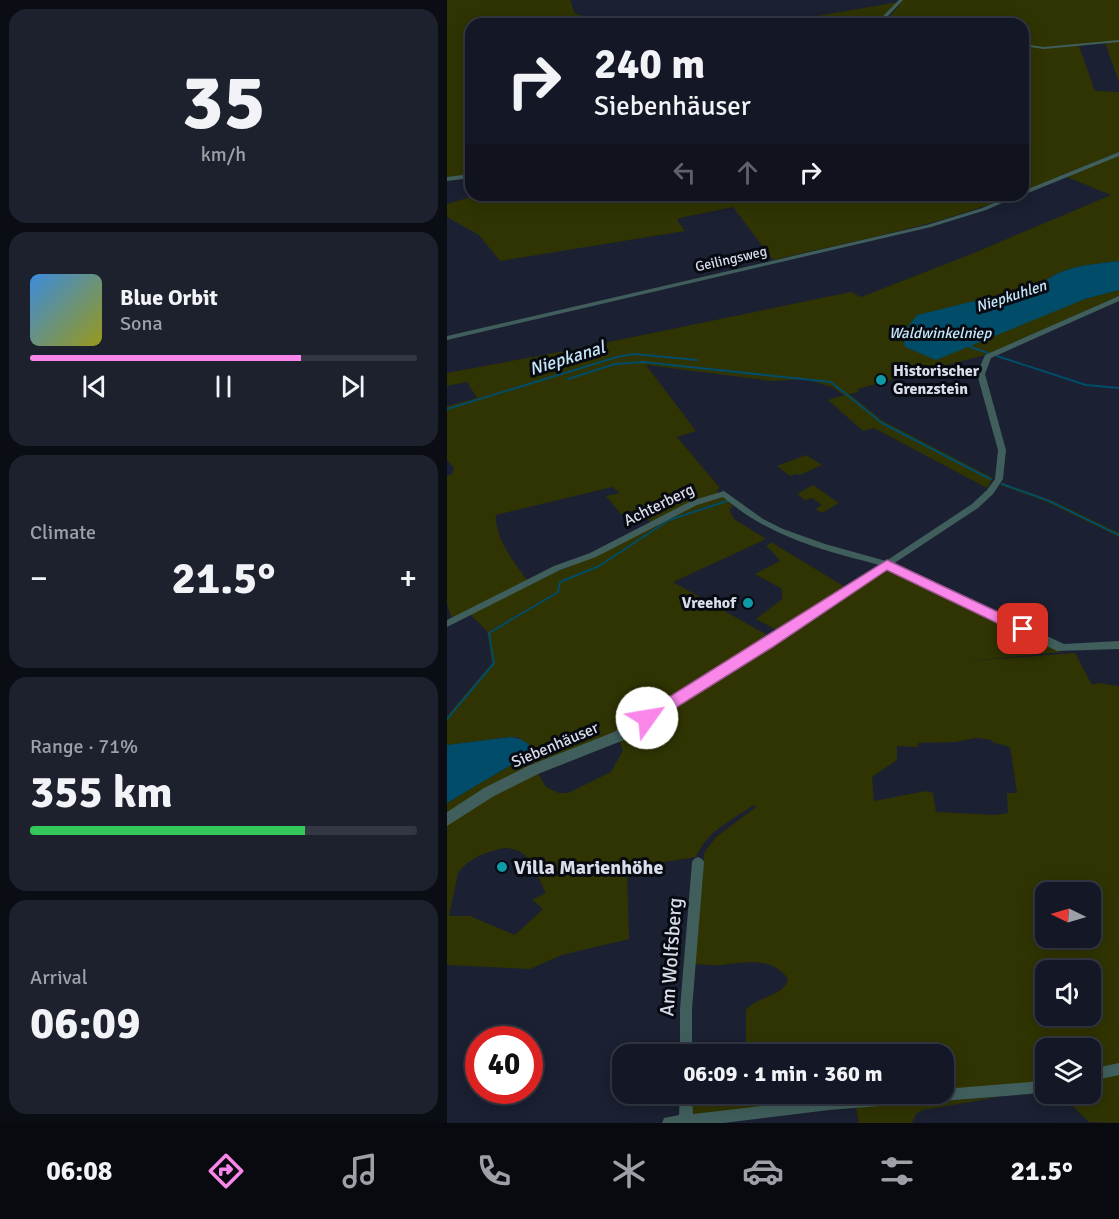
<!DOCTYPE html>
<html lang="en">
<head>
<meta charset="utf-8">
<style>
	:root { --surface:#141826; --page:#1d212e; --text:#f1f3f6; --muted:#9da0a7; --line:#333743; --accent:#f987e9 }
	body { margin:0; font-family:Signika,sans-serif; background:var(--page); color:var(--text); height:100vh; display:flex; flex-direction:column; font-size:22px; white-space:nowrap }
	* { box-sizing:border-box; margin:0 }
	p { font-size:20px; color:var(--muted) }
	.icon { flex:none; width:33px; height:33px; fill:none; stroke:currentColor; stroke-width:2; stroke-linecap:round; stroke-linejoin:round }
	.map { position:relative; flex:1; overflow:hidden }
	.side { display:flex; flex-direction:column; gap:9px; padding:9px; background:#0b0d15; width:447px }
	.side>* { flex:none }
	.top-card { position:absolute; left:18px; top:18px; width:564px; height:183px; border-radius:18px; box-shadow:0 3px 15px #0003,0 0 0 2px var(--line); background:#141826; color:var(--text); overflow:hidden }
	.needle { width:39px; rotate:275deg }
	.controls { position:absolute; left:588px; top:882px; display:grid; gap:12px }
	.controls a { display:grid; place-items:center; width:66px; height:66px; border-radius:12px; background:var(--surface); box-shadow:0 3px 15px #0003,0 0 0 2px var(--line); font-size:30px }
	.speed { position:absolute; left:18px; top:1026px; display:flex; gap:12px; font-size:30px; font-weight:700; text-align:center }
	.speed>* { display:grid; place-content:center; width:78px; height:78px; border-radius:50%; background:var(--surface); box-shadow:0 3px 15px #0003,0 0 0 2px var(--line); line-height:1 }
	.speed .limit { border:9px solid #d22; background:#fff; color:#111 }
	.pin { position:absolute; display:grid; place-items:center; width:51px; height:51px; color:#fff; margin:-26px; border-radius:12px; box-shadow:0 3px 9px #0006 }
	.me { position:absolute; width:66px; margin:-33px; rotate:58deg; stroke-linejoin:round; filter:drop-shadow(0 0 4px #0008) }
	.turn { display:flex; align-items:center; gap:21px; height:126px; padding:0 30px; font-size:27px }
	.turn .icon { width:78px; height:78px; stroke-width:2.5 }
	.turn b { display:block; font-size:42px; line-height:51px }
	.lanes { display:flex; align-items:center; height:57px; padding:0 30px; background:#0003; justify-content:center; gap:30px; direction:ltr }
	.lanes .off { opacity:.35 }
	.big { font-size:45px; font-weight:700; line-height:1.1 }
	.side .tile { flex:1; display:flex; flex-direction:column; justify-content:center; gap:9px; min-width:0; padding:0 21px; border-radius:18px; background:var(--page) }
	.side .dial { align-items:center; gap:0 }
	.dial b { font-size:78px; line-height:1 }
	.song { display:flex; align-items:center; gap:18px }
	.cover { width:72px; height:72px; border-radius:9px; background:linear-gradient(135deg,hsl(210 70% 55%),hsl(60 70% 35%)) }
	.played { height:6px; border-radius:3px; background:linear-gradient(90deg,var(--accent) 70%,var(--line) 70%) }
	.keys { display:flex; justify-content:space-around; direction:ltr }
	.heat { display:flex; justify-content:space-between; align-items:center; font-size:33px; direction:ltr }
	.charge { height:9px; border-radius:4px; background:linear-gradient(90deg,#34c759 71%,var(--line) 0) }
	.trip { position:absolute; left:165px; top:1044px; width:342px; height:60px; border-radius:18px; background:var(--surface); box-shadow:0 3px 15px #0003,0 0 0 2px var(--line); font-weight:700; line-height:60px; text-align:center }
	.dock { display:flex; height:96px; justify-content:space-around; align-items:center; background:#080a0f; color:var(--muted) }
	.dock .icon { width:42px; height:42px }
	.dock .on { color:var(--accent) }
	.dock b { font-size:27px; color:var(--text) }
	main { display:flex; flex:1; min-height:0 }
	.map>svg:first-child { display:block }
	.green { fill:#303402; fill-rule:evenodd }
	.water { fill:#004c69 }
	.lines { fill:none; stroke-linecap:round; stroke-linejoin:round }
	.stream { stroke:#004c69; stroke-width:2 }
	.minor { fill:#405f5c; fill-rule:evenodd }
	.tertiary { fill:#405f5c; fill-rule:evenodd }
	.route { fill:#f987e9; stroke:#a25897; stroke-width:1.5 }
	.culture-dot { fill:#0f9aa8; stroke:#080a12; stroke-width:2 }
	.labels { text-anchor:middle; dominant-baseline:central; stroke-width:6; stroke-linejoin:round; paint-order:stroke }
	.far-street-label { font-size:14px; fill:#d9ddea; stroke:#080a12 }
	.far-water-label { font-size:15px; font-style:italic; fill:#c5e7fa; stroke:#080a12 }
	.poi-label { font-size:16px; font-weight:bold; fill:#d9ddea; stroke:#080a12; text-anchor:start }
	.street-label { font-size:16px; fill:#d9ddea; stroke:#080a12 }
	.water-label { font-size:18px; font-style:italic; fill:#c5e7fa; stroke:#080a12 }
	.near-poi-label { font-size:20px; font-weight:bold; fill:#d9ddea; stroke:#080a12; text-anchor:start }
	.near-street-label { font-size:20px; fill:#d9ddea; stroke:#080a12 }
</style>
</head>
<body>
<main>
<section class="side">
<div class="tile dial"><b>35</b><p>km/h</p></div>
<div class="tile">
<div class="song"><i class="cover"></i><div><b>Blue Orbit</b><p>Sona</p></div></div>
<div class="played"></div>
<div class="keys"><svg class="icon" aria-label="previous" viewBox="0 0 24 24"><path d="M18 5L8 12l10 7zM5 5v14"/></svg><svg class="icon" aria-label="pause" viewBox="0 0 24 24"><path d="M8 5v14M16 5v14"/></svg><svg class="icon" aria-label="next" viewBox="0 0 24 24"><path d="M6 5l10 7-10 7zM19 5v14"/></svg></div>
</div>
<div class="tile"><p>Climate</p>
<div class="heat"><a>−</a><b class="big">21.5°</b><a>+</a></div>
</div>
<div class="tile"><p>Range · 71%</p><b class="big">355 km</b><div class="charge"></div></div>
<div class="tile"><p>Arrival</p><b class="big">06:09</b></div>
</section>
<div class="map">
<svg width="672" height="1123" viewBox="0 0 672 1123">
	<rect width="100%" height="100%" fill="#1b2032"/>
	<g class="green">
		<polygon points="0,0 123,0 128,14 175,24 222,24 24,24 24,175 0,178"/>
		<polygon points="456,0 672,0 672,82 658,43 632,46 648,91 672,92 672,152 576,191 576,24 437,24"/>
		<polygon points="451,2 437,16 434,24 324,24"/>
		<path d="M672 155V261C643 265 616 265 593 285L471 315 638 299 672 290V296L538 355 410 389 412 392 402 394 436 421 546 478 540 488 427 428 416 431 381 400 397 395 385 387 359 379 325 381 199 365 249 431 230 437 273 488 270 490 272 494 204 523 192 509 174 514 159 496 173 493 165 487 49 515C48 539 67 562 81 581L5 619 0 604V476L5 474 7 468 0 460V406L30 398 20 382 0 386V373L123 350 404 292 414 297 527 253 664 195 620 177Z"/>
		<path d="M31 195H567C490 226 407 241 326 260L286 207 233 218 230 220 238 231 53 261 32 235 0 217V204Z"/>
		<polygon points="359,455 375,465 353,475 350,474 343,476 330,466"/>
		<polygon points="555,483 604,500 672,533 672,537 600,502 553,485"/>
		<polygon points="366,485 392,503 375,513 369,509 375,505 365,498 358,500 350,494"/>
		<polygon points="277,496 286,507 282,509 287,519 319,539 226,582 322,636 179,728 0,816 0,803 79,756 83,746 70,737 63,737 0,745 0,716 45,663 40,631 23,614 106,573 146,557 254,502"/>
		<polygon points="324,542 398,587 330,630 309,619 335,599 335,589 308,574 333,561 323,549 319,547"/>
		<path d="M447 569 614 652 522 661 628 653 645 685 651 683 672 686V1065L644 1071V1048H598V1082L497 1092 496 1054H242V1042H299V1010C309 998 328 997 338 986 342 981 341 978 337 974 321 957 295 963 275 965 266 966 256 964 247 964L257 853 269 837 309 807 307 805C286 819 259 832 249 857L180 868 182 939 115 955 83 969 0 965V825L43 796 90 772 99 787 112 793H121L164 772 176 750 172 740 185 735 200 723 437 570ZM529 738 545 740V742L563 747 570 793H560L561 813 548 815 489 812 486 793 479 791 427 801 425 777 450 760V746L471 747V743L508 742ZM58 848C85 849 88 872 99 893L85 900 96 909 68 935 23 916H2L11 873C21 858 42 851 58 848ZM598 892H644V938H598ZM598 970H644V1016H598Z"/>
		<polygon points="672,1073 672,1123 642,1122 614,1094 644,1094 644,1079"/>
		<polygon points="242,1094 480,1094 386,1100 242,1119"/>
		<polygon points="552,1097 476,1110 469,1114 465,1123 412,1123 409,1107"/>
	</g>
	<g class="water">
		<path d="M672 261V290L638 299 489 360 458 347 455 334 470 315 593 285C616 265 643 265 672 261Z"/>
		<path d="M63 737C71 737 82 742 85 750L79 756 0 803V745Z"/>
	</g>
	<g class="lines">
		<g class="stream">
			<polyline points="521,346 541,353"/>
			<polyline points="550,356 639,385 672,388"/>
			<polyline points="121,379 168,364 196,362 384,382 435,423 543,479"/>
			<polyline points="0,409 170,357 187,354 250,360"/>
			<polyline points="555,484 600,500 672,535"/>
			<polyline points="0,719 47,663 42,633 111,592 113,582 152,566 222,520 283,500"/>
		</g>
		<g class="minor">
			<polygon points="452,0 456,0 441,16 438,24 434,24 437,15"/>
			<polygon points="672,40 672,42 597,49 576,46 576,44 597,47"/>
			<polygon points="672,152 672,156 576,195 576,191"/>
			<polygon points="24,174 24,178 0,181 0,177"/>
			<polygon points="566,195 574,195 539,210 484,227 0,340 0,336 480,225 535,208"/>
			<path d="M672 296V301L544 358 538 374 559 450 556 479 546 494 531 508 443 566 440 567C379 551 325 539 276 497L250 505 149 557 113 570 0 627V620L107 566 143 553 244 501 277 491 316 519 336 529 378 544 439 561 525 504 540 490 548 479 551 450 530 374 538 355Z"/>
			<polygon points="251,857 255,859 257,862 245,1009 245,1054 233,1054 233,1009 245,862 247,859"/>
			<polygon points="672,1063 672,1075 644,1081 644,1069"/>
			<polygon points="598,1079 598,1091 583,1094 382,1110 276,1123 215,1123 217,1118 232,1115 233,1094 245,1094 246,1114 382,1098 436,1094 496,1094 496,1089 583,1082"/>
		</g>
		<polygon class="tertiary" points="440,560 617,644 672,641 672,649 610,651 441,569 324,647 177,740 91,774 47,796 0,826 0,812 37,788 81,766 167,732"/>
	</g>
	<polygon class="route" points="440,560 581,626 583,629 576,634 571,633 440,570 324,648 206,722 195,722 192,718 195,714"/>
	<g class="culture-dot">
		<circle cx="434" cy="380" r="6"/>
		<circle cx="301" cy="603" r="6"/>
		<circle cx="55" cy="867" r="6"/>
	</g>
	<g class="labels">
		<g class="far-street-label">
			<text transform="translate(284 259) rotate(-13)">Geilingsweg</text>
		</g>
		<g class="far-water-label">
			<text transform="translate(564 296) rotate(-18)">Niepkuhlen</text>
			<text x="493" y="333">Waldwinkelniep</text>
		</g>
		<g class="poi-label">
			<text x="446" y="371">Historischer<tspan x="446" dy="18">Grenzstein</tspan></text>
			<text x="289" y="603" text-anchor="end">Vreehof</text>
		</g>
		<g class="street-label">
			<text transform="translate(212 505) rotate(-26)">Achterberg</text>
			<text transform="translate(108 745) rotate(-23)">Siebenhäuser</text>
		</g>
		<g class="water-label">
			<text transform="translate(120 358) rotate(-17)">Niepkanal</text>
		</g>
		<g class="near-poi-label">
			<text x="67" y="867">Villa Marienhöhe</text>
		</g>
		<g class="near-street-label">
			<text transform="translate(224 957) rotate(-86)">Am Wolfsberg</text>
		</g>
	</g>
</svg>
<div class="controls">
<a><svg class="needle" viewBox="-14 -14 28 28"><path d="M0-13l5 13h-10z" fill="#e53935"/><path d="M0 13l5-13h-10z" fill="#9da0a7"/></svg></a>
<a><svg class="icon" aria-label="sound" viewBox="0 0 24 24"><path d="M4 9h4l5-4v14l-5-4H4zM17 9q2 3 0 6"/></svg></a>
<a><svg class="icon" aria-label="layers" viewBox="0 0 24 24"><path d="M12 4l9 5-9 5-9-5zM3 14l9 5 9-5"/></svg></a>
</div>
<div class="speed"><div class="limit">40</div></div>
<div class="pin" style="left:576px;top:629px;background:#d93025"><svg class="icon" aria-label="arrive" viewBox="0 0 24 24"><path d="M6 21V4h12l-3 4 3 4H6"/></svg></div>
<svg class="me" style="left:200px;top:718px" viewBox="-20 -20 40 40"><circle r="19" fill="#fff"/><path d="M0-13L10 11 0 6-10 11z" fill="#f987e9"/></svg>
<div class="trip">06:09 · 1 min · 360 m</div>
<div class="top-card">
<div class="turn"><svg class="icon" aria-label="right" viewBox="0 0 24 24"><path d="M7 20v-9h11M14 6l5 5-5 5"/></svg><div><b>240 m</b>Siebenhäuser</div></div>
<div class="lanes"><svg class="icon off" aria-label="left" viewBox="0 0 24 24"><path d="M17 20v-9H6M10 6l-5 5 5 5"/></svg><svg class="icon off" aria-label="ahead" viewBox="0 0 24 24"><path d="M12 20V5M6 11l6-6 6 6"/></svg><svg class="icon" aria-label="right" viewBox="0 0 24 24"><path d="M7 20v-9h11M14 6l5 5-5 5"/></svg></div>
</div>
</div>
</main>
<nav class="dock">
<b>06:08</b>
<svg class="icon on" aria-label="directions" viewBox="0 0 24 24"><path d="M12 3l9 9-9 9-9-9zM9 14v-3h6M13 9l2 2-2 2"/></svg>
<svg class="icon" aria-label="music" viewBox="0 0 24 24"><path d="M9 18V5l10-2v13"/><circle cx="6" cy="18" r="3"/><circle cx="16" cy="16" r="3"/></svg>
<svg class="icon" aria-label="phone" viewBox="0 0 24 24"><path d="M5 4h4l2 5-3 2q2 4 5 5l2-3 5 2v4C11 20 4 13 5 4z"/></svg>
<svg class="icon" aria-label="climate" viewBox="0 0 24 24"><path d="M12 3v18M4 7l16 10M4 17L20 7"/></svg>
<svg class="icon" aria-label="car" viewBox="0 0 24 24"><path d="M5 17H2v-5l4-1 3-4h7l3 4 3 1v5h-3M9 17h6M6 11h13"/><circle cx="7" cy="17" r="2"/><circle cx="17" cy="17" r="2"/></svg>
<svg class="icon" aria-label="filters" viewBox="0 0 24 24"><path d="M4 7h16M4 17h16"/><circle cx="9" cy="7" r="2"/><circle cx="15" cy="17" r="2"/></svg>
<b>21.5°</b>
</nav>
</body>
</html>
